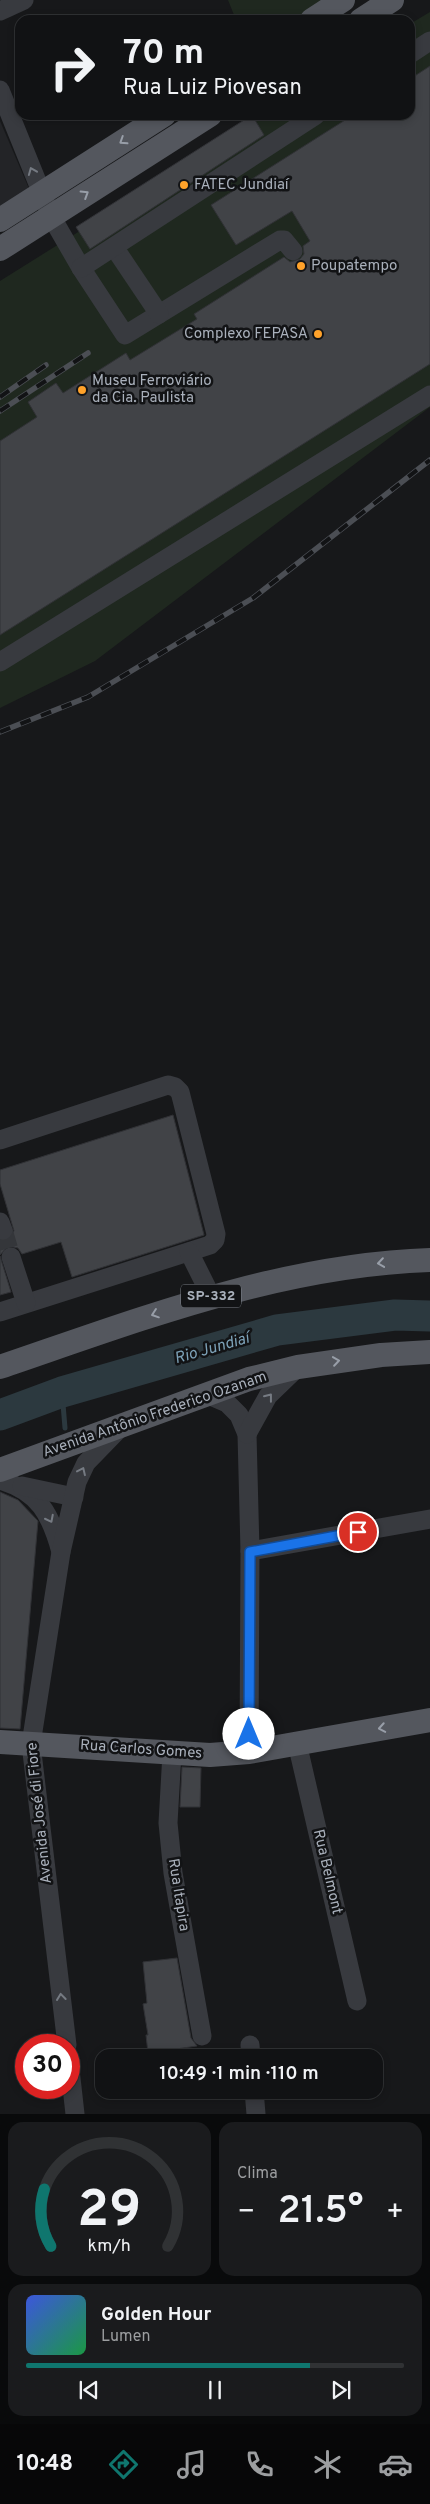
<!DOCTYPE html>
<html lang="pt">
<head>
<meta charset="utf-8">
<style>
	:root { --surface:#111214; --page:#1a1b1d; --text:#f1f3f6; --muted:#9c9ea0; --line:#303234; --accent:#0f766e }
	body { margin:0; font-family:Overpass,sans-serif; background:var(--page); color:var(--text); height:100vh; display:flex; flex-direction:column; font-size:19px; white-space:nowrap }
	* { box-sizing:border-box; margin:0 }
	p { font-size:16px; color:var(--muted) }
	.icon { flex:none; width:28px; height:28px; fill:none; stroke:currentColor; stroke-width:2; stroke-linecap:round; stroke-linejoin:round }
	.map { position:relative; height:2114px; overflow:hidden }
	.panel { display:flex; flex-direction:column; gap:8px; padding:8px; background:#090a0b; flex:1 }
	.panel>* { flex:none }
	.hud { position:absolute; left:15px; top:15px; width:400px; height:105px; border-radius:15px; box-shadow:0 2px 8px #0003,0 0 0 1px var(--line); background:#111214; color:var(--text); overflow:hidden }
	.speed { position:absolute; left:15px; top:2034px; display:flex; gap:10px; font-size:25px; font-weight:700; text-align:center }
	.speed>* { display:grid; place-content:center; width:65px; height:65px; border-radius:50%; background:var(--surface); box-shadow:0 2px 8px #0003,0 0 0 1px var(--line); line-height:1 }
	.speed .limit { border:8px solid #d22; background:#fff; color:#111 }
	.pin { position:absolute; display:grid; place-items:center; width:42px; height:42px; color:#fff; margin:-21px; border:2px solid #fff; border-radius:50%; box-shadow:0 1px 5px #0007 }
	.me { position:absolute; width:55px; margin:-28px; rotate:0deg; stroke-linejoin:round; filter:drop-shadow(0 0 4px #0008) }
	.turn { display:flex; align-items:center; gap:18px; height:105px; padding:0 25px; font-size:22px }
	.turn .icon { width:65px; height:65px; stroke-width:2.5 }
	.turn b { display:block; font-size:35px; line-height:42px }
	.big { font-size:38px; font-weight:600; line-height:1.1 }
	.panel .tile { flex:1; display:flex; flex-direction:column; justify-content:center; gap:8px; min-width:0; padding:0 18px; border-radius:15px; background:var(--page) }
	.panel .dial { align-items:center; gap:0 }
	.dial svg { height:130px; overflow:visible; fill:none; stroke:var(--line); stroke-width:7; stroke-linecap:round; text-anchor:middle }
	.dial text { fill:var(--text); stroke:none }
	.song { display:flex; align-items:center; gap:15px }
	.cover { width:60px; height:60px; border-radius:8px; background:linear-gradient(135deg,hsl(230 70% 55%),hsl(140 70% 35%)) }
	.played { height:5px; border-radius:2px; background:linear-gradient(90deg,var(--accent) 75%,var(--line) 75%) }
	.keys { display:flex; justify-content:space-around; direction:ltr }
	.heat { display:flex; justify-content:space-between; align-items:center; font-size:28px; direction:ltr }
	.panel .tiles { flex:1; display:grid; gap:8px; grid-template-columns:1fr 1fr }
	.tile:last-child { grid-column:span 2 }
	.trip { position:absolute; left:95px; top:2049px; width:288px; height:50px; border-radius:15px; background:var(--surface); box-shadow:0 2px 8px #0003,0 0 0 1px var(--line); font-weight:600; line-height:50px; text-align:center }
	.menu { display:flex; height:80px; justify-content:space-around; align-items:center; background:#070708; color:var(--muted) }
	.menu .icon { width:35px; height:35px }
	.menu .current { color:var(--accent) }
	.menu b { font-size:22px; color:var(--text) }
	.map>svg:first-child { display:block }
	.built { fill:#232427 }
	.green { fill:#1f281f }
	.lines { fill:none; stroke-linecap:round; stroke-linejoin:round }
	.stream { stroke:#2c393f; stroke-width:5 }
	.river { stroke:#2c393f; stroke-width:31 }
	.building { fill:#414347; stroke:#313236 }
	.minor-tunnel { stroke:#34363a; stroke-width:19; stroke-dasharray:19 9; stroke-linecap:butt }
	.minor { stroke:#383a3f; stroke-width:19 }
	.major { stroke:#54575e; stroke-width:24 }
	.rail-casing { stroke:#4b4e54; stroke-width:5.5 }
	.rail { stroke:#121315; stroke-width:4; stroke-dasharray:11; stroke-linecap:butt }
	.oneway { stroke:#989ea8 }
	.oneway2 { stroke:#767b83 }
	.route-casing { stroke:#114b97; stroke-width:12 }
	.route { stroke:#1a73e8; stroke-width:9 }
	.poi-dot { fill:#ffa22a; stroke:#121315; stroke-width:2 }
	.labels { text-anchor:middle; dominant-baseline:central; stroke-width:5; stroke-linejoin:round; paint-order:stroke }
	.shield { fill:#121315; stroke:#7c8189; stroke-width:1 }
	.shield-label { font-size:14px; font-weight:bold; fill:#a9b0bb }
	.poi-label { font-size:15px; fill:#a9b0bb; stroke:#121315; text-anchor:start }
	.street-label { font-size:15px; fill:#a9b0bb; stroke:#121315 }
	.water-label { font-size:16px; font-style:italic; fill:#7da2b8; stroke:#121315 }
</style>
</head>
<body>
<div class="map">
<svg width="430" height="2114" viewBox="0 0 430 2114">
	<rect width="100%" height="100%" fill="#17181a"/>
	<polygon class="built" points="0,121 30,191 0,210"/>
	<g class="green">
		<polygon points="228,0 323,0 324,1 294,20 236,20"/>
		<polygon points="430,12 430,407 95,661 0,708 0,281 265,115 410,115 410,24"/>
	</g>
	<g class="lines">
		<polyline class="stream" points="62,1392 65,1428"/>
		<polyline class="river" points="0,1415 62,1392 277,1330 395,1315 430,1316"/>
	</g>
	<g class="building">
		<polygon points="430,66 430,364 0,635 0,441 37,417 28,402 56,383 63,393 126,353 130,360 197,319 194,314 284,257 290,262 300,259 304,254 303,246 310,241 292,211 236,245 211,205 353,115 410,115 410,79"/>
		<polygon points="252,115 264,135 90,249 76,227"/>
		<polygon points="173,1115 204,1235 72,1277 61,1242 22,1254 18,1248 8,1246 0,1255 0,1241 7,1240 14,1231 0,1184 0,1170"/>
		<polygon points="0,1256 11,1292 0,1295"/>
		<polygon points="0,1492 18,1500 38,1521 20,1729 0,1728"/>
		<polygon points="182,1767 201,1768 200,1807 180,1807"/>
		<polygon points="177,1958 191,2038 197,2046 148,2053 146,2035 148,2035 143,2004 147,2003 143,1962"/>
	</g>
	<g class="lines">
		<polyline class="minor-tunnel" points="3,1230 11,1257"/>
		<g class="minor">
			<polyline points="0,11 24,0"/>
			<polyline points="410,54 430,41"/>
			<polyline points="0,90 51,216 81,268 125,335 280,240 284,240 293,251"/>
			<polyline points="114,247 159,314"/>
			<polyline points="81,268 316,115"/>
			<polyline points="0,662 430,395"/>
			<polyline points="0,1140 168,1085 175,1087 180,1092 216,1234 215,1240 210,1245 0,1312"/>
			<polyline points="0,1222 3,1230"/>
			<polyline points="189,1252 211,1296"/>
			<polyline points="11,1257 26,1303"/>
			<polyline points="206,1394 227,1403 239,1415 247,1434 250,1551 249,1752"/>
			<polyline points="247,1434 268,1396 298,1367"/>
			<path d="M0 1480C39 1491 51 1515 61 1552"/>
			<polyline points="22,1486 74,1497"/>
			<polyline points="250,1551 430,1519"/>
			<polyline points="297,1743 357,2001"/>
			<polyline points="172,1753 168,1823 173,1873 202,2036"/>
			<polyline points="67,2045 31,1744 61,1552 77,1482 86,1463 120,1428"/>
			<polyline points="250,2045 251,2058"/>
			<polyline points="69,2060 75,2114"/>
			<polyline points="254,2090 256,2114"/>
		</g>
		<g class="major">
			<polyline points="312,20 343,0"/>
			<polyline points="361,20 392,0"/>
			<polyline points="0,220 164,115"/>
			<polyline points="0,249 210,115"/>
			<path d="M0 1367C141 1319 280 1265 430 1260"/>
			<polyline points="0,1470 249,1379 298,1367 381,1355 430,1352"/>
			<polyline points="0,1742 210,1755 249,1752 430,1720"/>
		</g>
		<g class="rail-casing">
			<g id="rail">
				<polyline points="0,397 46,365"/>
				<polyline points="0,411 88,353"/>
				<polyline points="0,732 88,697 253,598 430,460"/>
			</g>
		</g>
		<use href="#rail" class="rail"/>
	</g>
	<defs><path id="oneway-chevron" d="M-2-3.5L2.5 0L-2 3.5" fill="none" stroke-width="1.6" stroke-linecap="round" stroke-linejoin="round" transform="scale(1.25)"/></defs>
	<g class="oneway">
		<use href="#oneway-chevron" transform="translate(123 141) rotate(147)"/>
		<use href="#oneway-chevron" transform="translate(85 194) rotate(-32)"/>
		<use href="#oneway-chevron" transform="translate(381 1263) rotate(172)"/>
		<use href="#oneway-chevron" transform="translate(155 1314) rotate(161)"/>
		<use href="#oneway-chevron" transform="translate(336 1361) rotate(-8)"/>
		<use href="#oneway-chevron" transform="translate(382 1728) rotate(170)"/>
	</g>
	<g class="oneway2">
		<use href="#oneway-chevron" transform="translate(32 171) rotate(-112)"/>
		<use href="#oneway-chevron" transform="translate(269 1397) rotate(-52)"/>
		<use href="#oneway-chevron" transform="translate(82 1471) rotate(-65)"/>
		<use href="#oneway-chevron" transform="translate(50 1519) rotate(63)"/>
		<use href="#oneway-chevron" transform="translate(61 1997) rotate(-97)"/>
	</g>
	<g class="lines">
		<g class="route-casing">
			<polyline id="route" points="249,1734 250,1552 358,1532"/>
		</g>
		<use href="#route" class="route"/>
	</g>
	<g class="poi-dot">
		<circle cx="184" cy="185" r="5"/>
		<circle cx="301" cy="266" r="5"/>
		<circle cx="318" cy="334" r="5"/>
		<circle cx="82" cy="390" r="5"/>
	</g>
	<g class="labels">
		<rect class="shield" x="181" y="1284.5" width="60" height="23" rx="4"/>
		<g class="shield-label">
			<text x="211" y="1296">SP-332</text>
		</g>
		<g class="poi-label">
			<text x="194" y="185">FATEC Jundiaí</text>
			<text x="311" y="266">Poupatempo</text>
			<text x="308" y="334" text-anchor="end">Complexo FEPASA</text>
			<text x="92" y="381">Museu Ferroviário<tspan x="92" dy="17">da Cia. Paulista</tspan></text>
		</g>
		<g class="street-label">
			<text transform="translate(155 1415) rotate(-19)">Avenida Antônio Frederico Ozanam</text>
			<text transform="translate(141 1750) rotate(4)">Rua Carlos Gomes</text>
			<text transform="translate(40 1813) rotate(-96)">Avenida José di Fiore</text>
			<text transform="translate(327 1872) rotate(77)">Rua Belmont</text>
			<text transform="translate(178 1895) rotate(81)">Rua Itapira</text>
		</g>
		<g class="water-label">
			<text transform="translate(212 1349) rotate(-16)">Rio Jundiaí</text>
		</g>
	</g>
</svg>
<div class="speed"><div class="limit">30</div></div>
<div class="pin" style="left:358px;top:1532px;background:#d93025"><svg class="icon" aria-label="arrive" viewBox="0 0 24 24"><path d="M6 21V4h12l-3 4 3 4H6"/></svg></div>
<svg class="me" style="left:249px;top:1734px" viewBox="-20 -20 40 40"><circle r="19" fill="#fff"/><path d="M0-13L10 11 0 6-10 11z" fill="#1a73e8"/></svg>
<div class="trip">10:49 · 1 min · 110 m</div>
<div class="hud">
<div class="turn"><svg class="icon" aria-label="right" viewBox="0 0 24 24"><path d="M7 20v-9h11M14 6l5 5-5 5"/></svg><div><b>70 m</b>Rua Luiz Piovesan</div></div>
</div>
</div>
<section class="panel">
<div class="tiles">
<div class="tile dial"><svg viewBox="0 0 100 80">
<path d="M14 69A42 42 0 1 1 86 69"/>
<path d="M14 69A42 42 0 0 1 10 34" stroke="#0f766e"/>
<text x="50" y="56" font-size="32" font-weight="700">29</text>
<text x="50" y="72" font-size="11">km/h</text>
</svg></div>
<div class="tile"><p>Clima</p>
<div class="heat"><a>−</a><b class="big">21.5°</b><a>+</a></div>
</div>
<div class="tile">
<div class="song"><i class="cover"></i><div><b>Golden Hour</b><p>Lumen</p></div></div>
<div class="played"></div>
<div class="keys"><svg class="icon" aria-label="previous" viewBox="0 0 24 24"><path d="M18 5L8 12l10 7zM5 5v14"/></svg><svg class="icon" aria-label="pause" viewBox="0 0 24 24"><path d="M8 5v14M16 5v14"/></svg><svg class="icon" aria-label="next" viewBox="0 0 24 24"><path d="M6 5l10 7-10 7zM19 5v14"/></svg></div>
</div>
</div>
</section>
<nav class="menu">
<b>10:48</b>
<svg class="icon current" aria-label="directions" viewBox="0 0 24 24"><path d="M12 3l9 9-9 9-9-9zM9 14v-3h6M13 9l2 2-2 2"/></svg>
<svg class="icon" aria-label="music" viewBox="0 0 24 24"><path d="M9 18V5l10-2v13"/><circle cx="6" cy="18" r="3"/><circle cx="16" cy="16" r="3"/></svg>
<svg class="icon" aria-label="phone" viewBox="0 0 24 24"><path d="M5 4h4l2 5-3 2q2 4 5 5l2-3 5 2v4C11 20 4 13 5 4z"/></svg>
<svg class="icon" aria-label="climate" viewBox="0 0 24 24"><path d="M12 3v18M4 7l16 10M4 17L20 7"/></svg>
<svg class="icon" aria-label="car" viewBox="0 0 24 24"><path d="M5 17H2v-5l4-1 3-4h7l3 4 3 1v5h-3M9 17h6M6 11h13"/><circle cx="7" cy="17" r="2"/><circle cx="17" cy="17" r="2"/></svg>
</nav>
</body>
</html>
